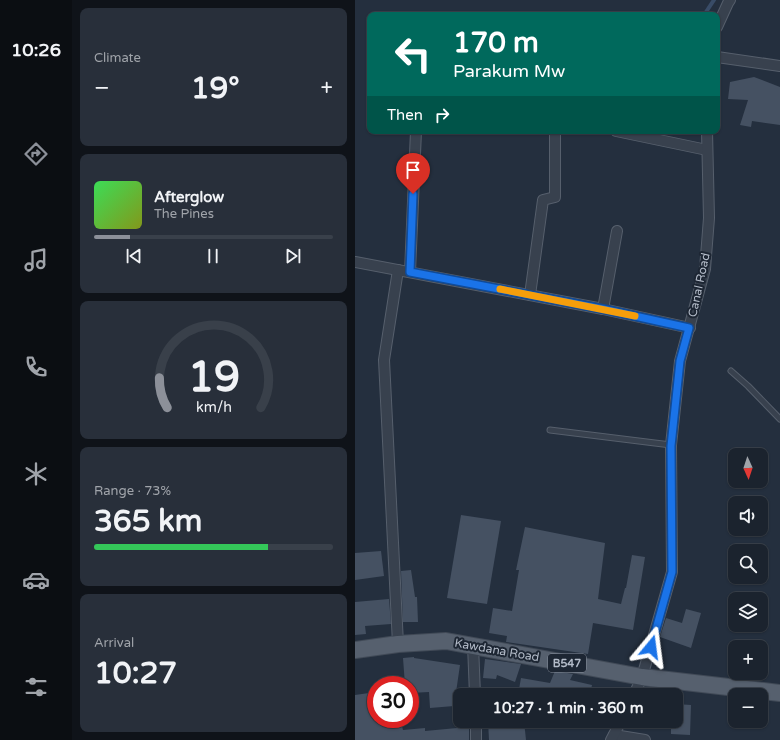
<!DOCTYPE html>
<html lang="en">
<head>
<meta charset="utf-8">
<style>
	:root { --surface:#1b232e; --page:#282f3a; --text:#f1f3f6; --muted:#a0a4aa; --line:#39404a; --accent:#8c9099 }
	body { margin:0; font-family:"Varela Round",sans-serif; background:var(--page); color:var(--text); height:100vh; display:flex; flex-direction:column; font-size:15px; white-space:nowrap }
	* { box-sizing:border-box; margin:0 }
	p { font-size:13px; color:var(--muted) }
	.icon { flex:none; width:22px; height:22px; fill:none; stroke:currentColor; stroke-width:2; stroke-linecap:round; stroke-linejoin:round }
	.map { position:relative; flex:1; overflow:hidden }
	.drawer { display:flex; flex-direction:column; gap:8px; padding:8px; background:#0f1319; width:283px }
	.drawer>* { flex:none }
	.hud { position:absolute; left:12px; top:12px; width:353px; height:122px; border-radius:8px; box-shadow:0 1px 3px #0004,0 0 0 1px var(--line); background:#00695c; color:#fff; overflow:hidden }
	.needle { width:26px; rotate:177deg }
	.fabs { position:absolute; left:373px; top:448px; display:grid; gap:8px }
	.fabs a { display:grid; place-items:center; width:40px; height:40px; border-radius:8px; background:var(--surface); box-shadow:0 1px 3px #0004,0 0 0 1px var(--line); font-size:20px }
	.speed { position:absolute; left:12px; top:676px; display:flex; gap:8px; font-size:20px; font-weight:700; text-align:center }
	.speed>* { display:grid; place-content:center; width:52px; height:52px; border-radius:50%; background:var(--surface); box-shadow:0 1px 3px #0004,0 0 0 1px var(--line); line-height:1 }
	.speed .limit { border:6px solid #d22; background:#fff; color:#111 }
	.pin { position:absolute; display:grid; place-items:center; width:34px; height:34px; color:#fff; margin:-41px -17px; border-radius:50% 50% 50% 0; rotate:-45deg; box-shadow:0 0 4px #0007 }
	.pin .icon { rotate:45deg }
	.me { position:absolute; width:44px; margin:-22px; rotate:16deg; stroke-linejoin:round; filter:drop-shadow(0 0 3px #0008) }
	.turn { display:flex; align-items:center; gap:14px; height:84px; padding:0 20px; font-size:18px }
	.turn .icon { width:52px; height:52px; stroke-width:2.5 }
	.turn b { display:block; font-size:28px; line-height:34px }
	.then { display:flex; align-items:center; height:38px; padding:0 20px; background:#0003; gap:8px; font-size:15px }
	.big { font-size:30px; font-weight:700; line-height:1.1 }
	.drawer .widget { flex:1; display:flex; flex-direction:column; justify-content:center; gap:6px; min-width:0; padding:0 14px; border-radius:8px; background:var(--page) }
	.drawer .dial { align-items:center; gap:0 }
	.dial svg { height:104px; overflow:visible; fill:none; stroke:var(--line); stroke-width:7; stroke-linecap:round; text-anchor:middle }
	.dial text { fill:var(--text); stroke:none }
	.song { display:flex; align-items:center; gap:12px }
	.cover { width:48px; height:48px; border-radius:6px; background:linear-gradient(135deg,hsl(130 70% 55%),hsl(70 70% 35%)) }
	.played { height:4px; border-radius:2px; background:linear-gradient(90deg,var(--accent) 15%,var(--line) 15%) }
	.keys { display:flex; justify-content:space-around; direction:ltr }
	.heat { display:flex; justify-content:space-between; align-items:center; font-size:22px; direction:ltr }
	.charge { height:6px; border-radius:3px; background:linear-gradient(90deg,#34c759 73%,var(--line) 0) }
	.trip { position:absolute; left:98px; top:688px; width:230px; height:40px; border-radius:8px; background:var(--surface); box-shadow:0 1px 3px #0004,0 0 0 1px var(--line); font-weight:700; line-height:40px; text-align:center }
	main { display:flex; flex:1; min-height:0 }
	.dock { display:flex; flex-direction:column; width:72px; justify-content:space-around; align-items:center; background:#0b0e12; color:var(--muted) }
	.dock .icon { width:28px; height:28px }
	.dock .selected { color:var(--accent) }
	.dock b { font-size:18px; color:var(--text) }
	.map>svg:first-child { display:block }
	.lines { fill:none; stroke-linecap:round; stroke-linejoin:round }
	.stream { stroke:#394c67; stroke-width:4 }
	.building { fill:#455162 }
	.service-casing { stroke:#565f6c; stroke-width:7 }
	.minor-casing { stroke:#565f6c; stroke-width:12 }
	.primary-casing { stroke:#414a57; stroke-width:18 }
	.service { stroke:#38414e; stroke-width:5 }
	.minor { stroke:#38414e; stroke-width:10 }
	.primary { stroke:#56606e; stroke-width:16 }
	.route-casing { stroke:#114b97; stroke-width:10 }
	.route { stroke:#1a73e8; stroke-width:7 }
	.slow { stroke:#f59e0b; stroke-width:7 }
	.labels { text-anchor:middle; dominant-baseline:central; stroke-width:4; stroke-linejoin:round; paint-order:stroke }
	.shield { fill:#1d2633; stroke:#878f9c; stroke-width:1 }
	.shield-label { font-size:11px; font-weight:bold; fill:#b4bcc9 }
	.street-label { font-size:12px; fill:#b4bcc9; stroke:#1d2633 }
</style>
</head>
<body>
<main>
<nav class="dock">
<b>10:26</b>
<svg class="icon selected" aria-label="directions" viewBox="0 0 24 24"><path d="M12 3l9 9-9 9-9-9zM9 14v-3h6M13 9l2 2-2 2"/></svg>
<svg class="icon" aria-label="music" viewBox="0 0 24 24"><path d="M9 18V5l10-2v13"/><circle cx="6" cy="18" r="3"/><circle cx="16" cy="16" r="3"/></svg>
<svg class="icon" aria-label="phone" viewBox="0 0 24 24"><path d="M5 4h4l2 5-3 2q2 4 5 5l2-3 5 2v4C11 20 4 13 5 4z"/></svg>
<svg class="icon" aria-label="climate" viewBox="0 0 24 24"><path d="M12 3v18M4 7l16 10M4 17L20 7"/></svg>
<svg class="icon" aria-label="car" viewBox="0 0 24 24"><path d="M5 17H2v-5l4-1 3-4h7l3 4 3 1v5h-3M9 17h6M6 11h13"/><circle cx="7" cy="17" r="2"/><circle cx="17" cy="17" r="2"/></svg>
<svg class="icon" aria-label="filters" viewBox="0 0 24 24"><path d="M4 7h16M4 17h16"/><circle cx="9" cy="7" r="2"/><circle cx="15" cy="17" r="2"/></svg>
</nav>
<section class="drawer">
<div class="widget"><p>Climate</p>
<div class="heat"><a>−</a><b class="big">19°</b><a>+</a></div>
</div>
<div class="widget">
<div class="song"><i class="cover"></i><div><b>Afterglow</b><p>The Pines</p></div></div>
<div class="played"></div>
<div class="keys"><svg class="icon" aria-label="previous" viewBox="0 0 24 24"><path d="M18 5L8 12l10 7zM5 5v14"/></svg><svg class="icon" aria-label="pause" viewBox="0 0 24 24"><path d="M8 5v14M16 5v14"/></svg><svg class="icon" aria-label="next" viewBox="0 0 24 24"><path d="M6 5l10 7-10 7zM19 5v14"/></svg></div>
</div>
<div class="widget dial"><svg viewBox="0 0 100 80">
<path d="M14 69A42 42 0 1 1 86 69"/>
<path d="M14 69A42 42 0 0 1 8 46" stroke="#8c9099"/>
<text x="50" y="56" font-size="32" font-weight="700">19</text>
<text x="50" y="72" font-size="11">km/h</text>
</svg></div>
<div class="widget"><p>Range · 73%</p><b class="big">365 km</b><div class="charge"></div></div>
<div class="widget"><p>Arrival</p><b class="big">10:27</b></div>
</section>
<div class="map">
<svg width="425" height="740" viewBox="0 0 425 740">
	<rect width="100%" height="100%" fill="#242f3e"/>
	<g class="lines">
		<polyline class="stream" points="349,15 359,0"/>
	</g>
	<g class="building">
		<polygon points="399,77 425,87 425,125 397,121 396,127 385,125 393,100 373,99 375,82"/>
		<polygon points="106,515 146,521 132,604 92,598"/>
		<polygon points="170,527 250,543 243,599 266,604 270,588 271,588 277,555 290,557 278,630 238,623 233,654 151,642 152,636 134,633 138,608 157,611 164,570 161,570"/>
		<polygon points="26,551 29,576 0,580 0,553"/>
		<polygon points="56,570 60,597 62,597 63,622 48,622 46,571"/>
		<polygon points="34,599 36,624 10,626 11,634 0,635 0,602"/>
		<polygon points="331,609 346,613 336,648 305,637 311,618 327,623"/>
		<polygon points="59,657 59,658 105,665 99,706 75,708 74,692 55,693 55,685 50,685 48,658"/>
		<polygon points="130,659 166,664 160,682 142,675 141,679 128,678"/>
		<polygon points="200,671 218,674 215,680 237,685 235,695 199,695 189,691 188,695 163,695 166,678 195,683"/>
		<polygon points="21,692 21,719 45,719 48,730 70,728 70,731 102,728 101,721 114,721 114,740 0,740 0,695"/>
		<polygon points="321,704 336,705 335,735 316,734 316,721 321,721"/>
		<polygon points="133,721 169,721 171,740 134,740"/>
	</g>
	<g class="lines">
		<g class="service-casing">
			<g id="service">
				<polyline points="376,371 393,386 425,419"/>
				<polyline points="195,430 316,445"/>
			</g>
		</g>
		<g class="minor-casing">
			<g id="minor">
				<polyline points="362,27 373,3 375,0"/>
				<polyline points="362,57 425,66"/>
				<polyline points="261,131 352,150"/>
				<polyline points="0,262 248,309 335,328"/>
				<polyline points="43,270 29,360 43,644"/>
				<polyline points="55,272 61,131"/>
				<polyline points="175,295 188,200 200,197 200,131"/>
				<polyline points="248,309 262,231"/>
				<polyline points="118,645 120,695"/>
				<polyline points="279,695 287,677 317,572 316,445 325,361 350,269 354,218 352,131"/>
				<polyline points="121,721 121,740"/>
				<polyline points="259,735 290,740"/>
				<polyline points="256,740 266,721"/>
			</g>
		</g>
		<g class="primary-casing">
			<polyline id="primary" points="0,650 43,644 91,641 287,677 425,693"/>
		</g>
		<use href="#service" class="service"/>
		<use href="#minor" class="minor"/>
		<use href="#primary" class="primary"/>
	</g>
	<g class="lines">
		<g class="route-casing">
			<polyline id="route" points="58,194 55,272 248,309 334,328 325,361 316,446 317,572 296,647"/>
		</g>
		<use href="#route" class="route"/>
		<polyline class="slow" points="145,289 280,316"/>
	</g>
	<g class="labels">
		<rect class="shield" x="193" y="654" width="38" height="18" rx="3"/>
		<g class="shield-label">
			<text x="212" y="663">B547</text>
		</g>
		<g class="street-label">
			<text transform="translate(344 285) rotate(-78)">Canal Road</text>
			<text transform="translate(142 650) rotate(10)">Kawdana Road</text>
		</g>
	</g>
</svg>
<div class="fabs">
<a><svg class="needle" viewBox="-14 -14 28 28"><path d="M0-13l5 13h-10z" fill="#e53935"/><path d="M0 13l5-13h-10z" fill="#a0a4aa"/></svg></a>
<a><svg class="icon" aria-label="sound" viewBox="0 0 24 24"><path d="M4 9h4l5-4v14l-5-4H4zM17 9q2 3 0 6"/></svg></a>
<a><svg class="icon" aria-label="search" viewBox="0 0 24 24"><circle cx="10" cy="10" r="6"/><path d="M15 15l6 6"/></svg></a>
<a><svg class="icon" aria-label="layers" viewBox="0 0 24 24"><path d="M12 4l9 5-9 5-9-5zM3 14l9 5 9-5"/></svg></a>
<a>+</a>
<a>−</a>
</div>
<div class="speed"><div class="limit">30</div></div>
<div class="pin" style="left:58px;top:194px;background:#d93025"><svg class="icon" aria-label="arrive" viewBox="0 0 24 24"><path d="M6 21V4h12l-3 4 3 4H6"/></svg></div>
<svg class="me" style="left:296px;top:647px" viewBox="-20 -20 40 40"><path d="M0-17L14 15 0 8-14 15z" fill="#1a73e8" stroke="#fff" stroke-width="4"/></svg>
<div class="trip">10:27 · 1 min · 360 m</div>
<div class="hud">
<div class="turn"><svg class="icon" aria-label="left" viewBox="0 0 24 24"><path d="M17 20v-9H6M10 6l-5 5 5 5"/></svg><div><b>170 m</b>Parakum Mw</div></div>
<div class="then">Then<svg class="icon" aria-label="right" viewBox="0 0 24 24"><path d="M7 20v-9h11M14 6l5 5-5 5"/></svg></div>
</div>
</div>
</main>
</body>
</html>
